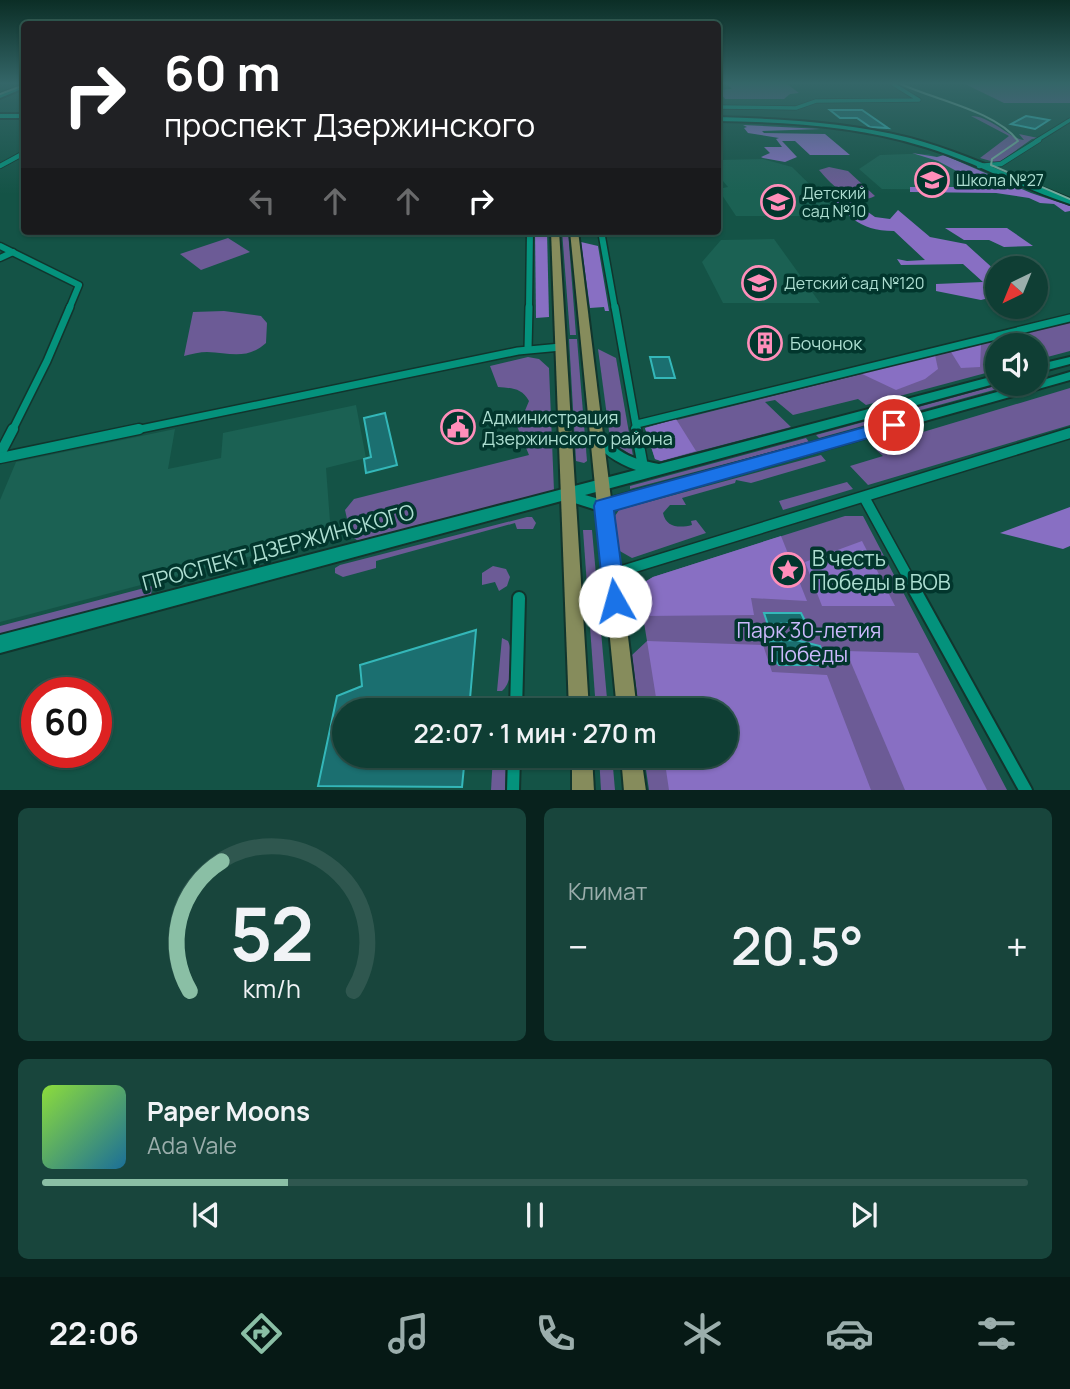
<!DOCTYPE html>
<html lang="ru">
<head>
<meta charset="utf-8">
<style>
	:root { --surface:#0f3e34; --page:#18453c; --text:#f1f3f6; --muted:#9baeac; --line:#2f574f; --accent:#8abfa5 }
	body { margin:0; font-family:Manrope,sans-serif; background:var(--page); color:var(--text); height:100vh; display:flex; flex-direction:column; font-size:26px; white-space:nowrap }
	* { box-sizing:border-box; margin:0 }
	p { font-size:23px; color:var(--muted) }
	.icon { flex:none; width:38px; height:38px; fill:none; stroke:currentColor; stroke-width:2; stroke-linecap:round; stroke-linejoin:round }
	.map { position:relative; height:790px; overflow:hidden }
	.details { display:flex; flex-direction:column; gap:18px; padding:18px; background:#08221d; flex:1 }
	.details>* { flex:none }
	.guide { position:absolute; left:21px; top:21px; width:700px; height:214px; border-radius:7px; box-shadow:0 2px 5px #0004,0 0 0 2px var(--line); background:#202124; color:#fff; overflow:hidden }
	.needle { width:46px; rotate:223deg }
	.controls { position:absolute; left:985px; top:256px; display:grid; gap:14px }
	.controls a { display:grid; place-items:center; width:63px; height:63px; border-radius:50%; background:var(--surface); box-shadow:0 2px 5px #0004,0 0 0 2px var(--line); font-size:35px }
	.speed { position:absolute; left:21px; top:677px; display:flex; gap:14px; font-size:35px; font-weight:700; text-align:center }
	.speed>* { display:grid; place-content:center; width:91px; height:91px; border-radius:50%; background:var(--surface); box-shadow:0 2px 5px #0004,0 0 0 2px var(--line); line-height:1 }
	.speed .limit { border:10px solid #d22; background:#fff; color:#111 }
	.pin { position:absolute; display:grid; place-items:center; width:60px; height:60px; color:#fff; margin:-30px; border:4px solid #fff; border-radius:50%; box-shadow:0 2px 7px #0007 }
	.me { position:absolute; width:77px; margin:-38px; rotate:353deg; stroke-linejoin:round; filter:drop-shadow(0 0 5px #0008) }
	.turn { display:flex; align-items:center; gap:24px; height:147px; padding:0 28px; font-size:32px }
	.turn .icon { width:91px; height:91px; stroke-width:2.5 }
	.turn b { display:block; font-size:49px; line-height:60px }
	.lanes { display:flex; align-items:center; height:66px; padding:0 28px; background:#0003; justify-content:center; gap:35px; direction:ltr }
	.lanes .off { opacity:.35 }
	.big { font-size:52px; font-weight:600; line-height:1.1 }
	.details .tile { flex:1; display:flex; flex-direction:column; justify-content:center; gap:10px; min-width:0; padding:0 24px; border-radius:10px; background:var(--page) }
	.details .dial { align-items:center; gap:0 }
	.dial svg { height:182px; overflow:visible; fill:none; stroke:var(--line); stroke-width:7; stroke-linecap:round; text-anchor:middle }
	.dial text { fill:var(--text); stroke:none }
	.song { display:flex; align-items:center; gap:21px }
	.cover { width:84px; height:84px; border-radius:10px; background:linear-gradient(135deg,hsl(90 70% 55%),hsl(200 70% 35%)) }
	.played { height:7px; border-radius:4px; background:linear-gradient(90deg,var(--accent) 25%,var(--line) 25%) }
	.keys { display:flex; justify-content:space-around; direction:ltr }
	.heat { display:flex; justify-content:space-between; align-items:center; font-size:38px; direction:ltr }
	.details .tiles { flex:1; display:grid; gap:18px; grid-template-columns:1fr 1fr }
	.tile:last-child { grid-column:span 2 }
	.trip { position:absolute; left:332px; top:698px; width:406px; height:70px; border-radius:35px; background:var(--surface); box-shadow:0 2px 5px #0004,0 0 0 2px var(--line); font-weight:600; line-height:70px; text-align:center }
	.dock { display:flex; height:112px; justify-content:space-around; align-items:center; background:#061915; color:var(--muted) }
	.dock .icon { width:49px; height:49px }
	.dock .selected { color:var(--accent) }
	.dock b { font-size:32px; color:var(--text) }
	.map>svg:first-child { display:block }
	.built { fill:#1b6153 }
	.green { fill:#6c5b96 }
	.forest { fill:#886fc3 }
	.building { fill:#1b6f70; stroke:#34b7b9; stroke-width:2 }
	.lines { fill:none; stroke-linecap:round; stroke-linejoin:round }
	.street-far5-casing { stroke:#11352d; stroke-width:5 }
	.street-far4-casing { stroke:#11352d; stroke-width:6 }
	.street-far3-casing { stroke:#11352d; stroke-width:9 }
	.street-far2-casing { stroke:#11352d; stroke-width:10 }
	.street-far1-casing { stroke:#11352d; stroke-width:13 }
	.street-casing { stroke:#11352d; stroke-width:16 }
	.secondary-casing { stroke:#11352d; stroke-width:4 }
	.primary-casing { stroke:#11352d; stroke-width:4 }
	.street-far5 { stroke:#04927c; stroke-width:3.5 }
	.street-far4 { stroke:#04927c; stroke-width:4.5 }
	.street-far3 { stroke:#04927c; stroke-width:6 }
	.street-far2 { stroke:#04927c; stroke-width:7 }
	.street-far1 { stroke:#04927c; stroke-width:10 }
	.street { stroke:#04927c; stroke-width:12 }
	.secondary { fill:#04927c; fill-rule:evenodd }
	.primary { fill:#868c5c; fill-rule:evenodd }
	.tram { stroke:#75ab9e; stroke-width:2 }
	.route { fill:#1a73e8; stroke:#114b97; stroke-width:2 }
	.labels { text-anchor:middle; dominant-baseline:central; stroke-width:7; stroke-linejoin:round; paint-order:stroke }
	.far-poi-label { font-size:16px; fill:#added1; stroke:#02362d; text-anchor:start }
	.poi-label { font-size:18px; fill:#added1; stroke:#02362d; text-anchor:start }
	.near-street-label { font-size:21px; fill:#added1; stroke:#02362d }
	.near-poi-label { font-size:21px; fill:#added1; stroke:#02362d; text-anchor:start }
	.near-park-label { font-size:21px; fill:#cbb9fc; stroke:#02362d }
</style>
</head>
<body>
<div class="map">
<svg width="1070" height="791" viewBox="0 0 1070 791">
	<rect width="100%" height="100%" fill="#145346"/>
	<g class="built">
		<polygon points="908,154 929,154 1017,190 882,189 859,169 880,155"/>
		<polygon points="763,159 792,167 842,216 736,216 718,189 728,187 718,175 718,160"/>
		<polygon points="774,239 820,303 723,303 702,262 721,240"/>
		<polygon points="356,405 366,458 326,468 331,535 0,622 0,500 16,462 175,429 168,469 221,458 223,433"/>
	</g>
	<g class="green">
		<polygon points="727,84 787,84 799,93 790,94 784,99 725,99 718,90 732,89"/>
		<polygon points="965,84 1070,84 1070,103 1004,103"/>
		<path d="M971 116C991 116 1010 139 1024 140L1019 134 1038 138 1032 139 998 163 980 158 1009 136Z"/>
		<path d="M829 167 848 171 875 196C853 208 832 185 819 170Z"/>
		<polygon points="562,231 568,231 576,335 570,335"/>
		<polygon points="228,238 250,252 201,270 180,254"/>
		<path d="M224 311 261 316 267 323 266 343C247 360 230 353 207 352 200 352 192 354 184 356L193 312Z"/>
		<polygon points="1070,322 1070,351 1036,360 1036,345 998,345 997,370 866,405 858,399 793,415 775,400 765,402 791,427 661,461 655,459 645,428"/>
		<polygon points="569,339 577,339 587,461 584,463 576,461"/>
		<polygon points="598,349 616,358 633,456 614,444 609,431"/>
		<path d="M528 357 539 359 549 368 554 491 368 542 361 543 351 536 345 510 354 499 529 455 514 419 524 413 529 401C522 388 511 388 498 387L490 366Z"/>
		<polygon points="1006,383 1019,383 819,438 816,435"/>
		<polygon points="1070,388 1070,425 868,485 850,466 883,456 873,447"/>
		<polygon points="806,438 809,442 630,489 630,486"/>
		<path d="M821 455 826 461 751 483 736 480 735 483 682 498 686 505H670L663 513C666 528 680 528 692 525L691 521 696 520 706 533 632 558 618 550 615 516 619 510Z"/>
		<polygon points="847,482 853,489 783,510 779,501"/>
		<polygon points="845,516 863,516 1007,790 649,790 644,756 726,756 726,710 639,710 632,655 647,641 638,586 653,577"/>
		<polygon points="527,517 532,517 536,523 533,529 517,529 515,523 376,561 376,568 343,577 335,573 335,568 340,565"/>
		<polygon points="583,530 592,530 608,710 596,710"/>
		<polygon points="493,566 506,569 510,577 507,586 499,591 495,582 482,585 482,573"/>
		<polygon points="152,586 151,596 0,636 0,626"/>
		<path d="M502 638 508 641C514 654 513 682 502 691H497Z"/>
		<polygon points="493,756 506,756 505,790 491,790"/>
		<polygon points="599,756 612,756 615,790 601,790"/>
	</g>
	<g class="forest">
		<polygon points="743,125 821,129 762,131 764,133 825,134 850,155 810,155 795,141 782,141 797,157 785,162 763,158 761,157 770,153 764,147 782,147 776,139 779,138 748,133 744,128 747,127"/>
		<polygon points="912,153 937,157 944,155 1031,193 1070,206 1070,211 1065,212 1054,204 1040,203 1029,198 996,193 910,192 910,187 986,187 938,161"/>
		<path d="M834 188 875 217 890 219 898 210 930 237 966 244 997 272V296L981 300 936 291V284L983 282 963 264 901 265 897 259 907 261 925 260 894 231C857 231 847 214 824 189Z"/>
		<polygon points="945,228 1007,228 1033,246 1004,247 989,240 964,240"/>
		<polygon points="535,231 547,231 549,317 536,318"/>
		<polygon points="581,242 598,246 609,311 605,311 604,307 590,308"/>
		<polygon points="981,344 980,367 961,368 951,352"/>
		<polygon points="935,355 938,369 925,379 896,390 860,373"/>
		<polygon points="676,419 696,451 661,461 655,459 645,428"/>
		<polygon points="1070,507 1070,546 1063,549 1000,533"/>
		<polygon points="781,536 807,601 751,598 754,615 643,616 638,586 653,577"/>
		<polygon points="862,541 895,606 822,606 805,562"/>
		<polygon points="647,641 763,645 772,672 827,675 871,790 669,790 664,756 726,756 726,710 658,710"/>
		<polygon points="846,651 918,653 987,790 905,790"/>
	</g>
	<g class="building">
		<polygon points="830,110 862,110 888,128 870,127 857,118 840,118"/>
		<polygon points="1026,116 1049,120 1035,129 1011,124"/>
		<polygon points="650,357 669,357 675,378 655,378"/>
		<polygon points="385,413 397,465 366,473 364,459 371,457 364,418"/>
		<polygon points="764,613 801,613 805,621 768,625"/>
		<polygon points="476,630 469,710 345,710 345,756 465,756 462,787 318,786 337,696 362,686 360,665"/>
		<polygon points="796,640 820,646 827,665 779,665 773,658 768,641"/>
	</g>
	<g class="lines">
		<g class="street-far5-casing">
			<g id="street-far5">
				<polyline points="718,107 796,108 816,101 919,100 893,84"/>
				<polyline points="1036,141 1070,120"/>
			</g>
		</g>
		<g class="street-far4-casing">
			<g id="street-far4">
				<polyline points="0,166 24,153"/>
				<polyline points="979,166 1001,164 1039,140"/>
			</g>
		</g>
		<g class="street-far3-casing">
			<g id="street-far3">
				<polyline points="601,231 615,309"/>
				<polyline points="0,246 79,285 69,309"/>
				<polyline points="0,258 13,252"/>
				<polyline points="529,309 530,231"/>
			</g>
		</g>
		<g class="street-far2-casing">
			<g id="street-far2">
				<polyline points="615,307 637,431"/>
				<polyline points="528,349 529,307"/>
				<polyline points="637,424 1070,318"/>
				<polyline points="12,431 47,361 70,307"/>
				<polyline points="131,431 518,351 561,347"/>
			</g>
		</g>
		<g class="street-far1-casing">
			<g id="street-far1">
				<polyline points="636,429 643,467"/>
				<polyline points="0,454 13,429"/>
				<polyline points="0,458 139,429"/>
				<polyline points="864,497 914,588"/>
				<polyline points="612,574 1070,433"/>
			</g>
		</g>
		<g class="street-casing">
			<g id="street">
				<polyline points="913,587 1026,791"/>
				<polyline points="516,710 519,598"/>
				<polyline points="513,791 514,756"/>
			</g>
		</g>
		<g class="secondary-casing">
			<g id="secondary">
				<polygon points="24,85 24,88 0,98 0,94"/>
				<rect x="0" y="114" width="24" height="4"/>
				<path d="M718 117C782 119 847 122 910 138 965 153 1017 178 1070 199V204C1021 188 975 162 925 147 858 126 788 122 718 121Z"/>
				<polygon points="1070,357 1070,364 1036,373 1036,365"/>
				<path d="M1070 372V380L603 512 565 500 0 653V635L636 470C616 463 601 453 589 435L591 432C604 429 610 443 619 450 632 459 644 461 659 464L998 375V383L585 495 603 500 1030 383H1036V382Z"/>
			</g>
		</g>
		<g class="primary-casing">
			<g id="primary">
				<polygon points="551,231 559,231 589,710 569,710"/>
				<polygon points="570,231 578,231 637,710 617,710"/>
				<polygon points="572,756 592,756 594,791 572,791"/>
				<polygon points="621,756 641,756 646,791 624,791"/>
			</g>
		</g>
		<use href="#street-far5" class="street-far5"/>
		<use href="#street-far4" class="street-far4"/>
		<use href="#street-far3" class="street-far3"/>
		<use href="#street-far2" class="street-far2"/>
		<use href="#street-far1" class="street-far1"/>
		<use href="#street" class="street"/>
		<use href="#secondary" class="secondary"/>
		<use href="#primary" class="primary"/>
		<g class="tram">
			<path d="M901 84C935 100 996 111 1018 141L992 159 991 165 1070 199"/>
			<polyline points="0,94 24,85"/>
		</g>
	</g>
	<linearGradient id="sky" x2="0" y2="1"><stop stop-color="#0b2e26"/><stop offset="0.43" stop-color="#346668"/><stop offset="1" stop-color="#346668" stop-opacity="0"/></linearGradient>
	<rect width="1070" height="194" fill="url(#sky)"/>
	<polygon class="route" points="894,419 903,425 900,429 614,511 626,601 623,608 615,611 607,608 604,601 594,506 596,501"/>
	<defs>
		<g id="school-ring" transform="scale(1.75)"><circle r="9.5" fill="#02362d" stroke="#ff8eba" stroke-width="1.5"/><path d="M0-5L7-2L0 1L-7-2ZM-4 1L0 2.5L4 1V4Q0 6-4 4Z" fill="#ff8eba"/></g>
		<g id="building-ring" transform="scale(1.75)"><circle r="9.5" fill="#02362d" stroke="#ff8eba" stroke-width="1.5"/><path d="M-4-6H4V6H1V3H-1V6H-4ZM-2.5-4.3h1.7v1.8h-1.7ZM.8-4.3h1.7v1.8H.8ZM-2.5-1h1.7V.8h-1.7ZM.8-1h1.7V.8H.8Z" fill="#ff8eba"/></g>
		<g id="civic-ring" transform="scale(1.75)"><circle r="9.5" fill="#02362d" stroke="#ff8eba" stroke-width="1.5"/><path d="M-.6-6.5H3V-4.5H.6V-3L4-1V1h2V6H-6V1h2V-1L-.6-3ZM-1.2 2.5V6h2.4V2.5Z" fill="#ff8eba"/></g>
		<g id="sight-ring" transform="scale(1.75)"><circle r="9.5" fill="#02362d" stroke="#ff8eba" stroke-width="1.5"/><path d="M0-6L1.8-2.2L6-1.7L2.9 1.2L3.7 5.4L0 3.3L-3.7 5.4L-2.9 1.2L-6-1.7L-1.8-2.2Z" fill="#ff8eba"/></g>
	</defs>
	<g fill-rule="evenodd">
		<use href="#school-ring" x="932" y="180"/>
		<use href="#school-ring" x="778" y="202"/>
		<use href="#school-ring" x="759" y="283"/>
		<use href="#building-ring" x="765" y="343"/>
		<use href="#civic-ring" x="458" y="427"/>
		<use href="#sight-ring" x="788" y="570"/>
	</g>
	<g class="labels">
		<g class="far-poi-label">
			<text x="956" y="180">Школа №27</text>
			<text x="802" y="193">Детский<tspan x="802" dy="18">сад №10</tspan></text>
			<text x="784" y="283">Детский сад №120</text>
		</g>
		<g class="poi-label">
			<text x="790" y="343">Бочонок</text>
			<text x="482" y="417">Администрация<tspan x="482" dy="21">Дзержинского района</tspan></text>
		</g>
		<g class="near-street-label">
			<text transform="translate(278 547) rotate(-15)">ПРОСПЕКТ ДЗЕРЖИНСКОГО</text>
		</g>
		<g class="near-poi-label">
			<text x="812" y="558">В честь<tspan x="812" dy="24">Победы в ВОВ</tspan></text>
		</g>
		<g class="near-park-label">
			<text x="809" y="630">Парк 30-летия<tspan x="809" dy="24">Победы</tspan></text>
		</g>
	</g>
</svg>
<div class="controls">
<a><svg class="needle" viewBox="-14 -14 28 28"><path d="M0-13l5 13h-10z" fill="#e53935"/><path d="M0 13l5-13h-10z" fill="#9baeac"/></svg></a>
<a><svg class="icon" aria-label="sound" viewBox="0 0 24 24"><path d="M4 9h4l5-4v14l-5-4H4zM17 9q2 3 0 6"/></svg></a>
</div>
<div class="speed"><div class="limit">60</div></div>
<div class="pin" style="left:894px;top:425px;background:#d93025"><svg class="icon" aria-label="arrive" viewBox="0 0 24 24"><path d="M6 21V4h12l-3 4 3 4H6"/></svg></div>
<svg class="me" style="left:615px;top:601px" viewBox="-20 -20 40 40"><circle r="19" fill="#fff"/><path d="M0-13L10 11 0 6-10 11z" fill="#1a73e8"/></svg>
<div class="trip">22:07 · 1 мин · 270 m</div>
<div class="guide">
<div class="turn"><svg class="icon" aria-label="right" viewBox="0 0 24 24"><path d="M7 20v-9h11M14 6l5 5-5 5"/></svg><div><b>60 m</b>проспект Дзержинского</div></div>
<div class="lanes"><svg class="icon off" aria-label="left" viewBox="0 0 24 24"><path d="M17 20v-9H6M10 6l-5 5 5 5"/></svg><svg class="icon off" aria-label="ahead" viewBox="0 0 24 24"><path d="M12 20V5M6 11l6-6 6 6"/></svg><svg class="icon off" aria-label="ahead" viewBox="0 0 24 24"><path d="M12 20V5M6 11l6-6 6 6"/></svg><svg class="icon" aria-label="right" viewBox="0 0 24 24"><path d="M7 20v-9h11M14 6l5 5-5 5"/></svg></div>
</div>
</div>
<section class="details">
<div class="tiles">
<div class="tile dial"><svg viewBox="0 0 100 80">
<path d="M14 69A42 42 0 1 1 86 69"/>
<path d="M14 69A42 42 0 0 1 28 12" stroke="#8abfa5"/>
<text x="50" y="56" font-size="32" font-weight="700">52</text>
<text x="50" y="72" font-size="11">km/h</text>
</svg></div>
<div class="tile"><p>Климат</p>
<div class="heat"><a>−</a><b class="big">20.5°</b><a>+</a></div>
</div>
<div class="tile">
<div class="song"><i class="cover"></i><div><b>Paper Moons</b><p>Ada Vale</p></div></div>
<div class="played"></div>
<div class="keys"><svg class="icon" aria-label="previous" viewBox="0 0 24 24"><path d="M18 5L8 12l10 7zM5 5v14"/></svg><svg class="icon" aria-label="pause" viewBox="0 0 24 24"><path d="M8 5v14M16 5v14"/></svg><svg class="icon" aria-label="next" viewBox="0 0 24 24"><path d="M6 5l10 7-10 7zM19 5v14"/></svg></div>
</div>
</div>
</section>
<nav class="dock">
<b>22:06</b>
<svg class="icon selected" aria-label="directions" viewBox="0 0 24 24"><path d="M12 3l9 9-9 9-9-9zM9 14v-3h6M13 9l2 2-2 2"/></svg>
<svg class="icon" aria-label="music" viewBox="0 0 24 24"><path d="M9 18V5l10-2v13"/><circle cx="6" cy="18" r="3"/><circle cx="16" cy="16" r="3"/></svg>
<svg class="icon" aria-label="phone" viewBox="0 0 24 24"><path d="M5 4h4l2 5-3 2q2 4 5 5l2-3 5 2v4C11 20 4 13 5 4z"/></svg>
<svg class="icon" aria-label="climate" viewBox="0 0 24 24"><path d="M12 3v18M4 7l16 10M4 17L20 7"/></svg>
<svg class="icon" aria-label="car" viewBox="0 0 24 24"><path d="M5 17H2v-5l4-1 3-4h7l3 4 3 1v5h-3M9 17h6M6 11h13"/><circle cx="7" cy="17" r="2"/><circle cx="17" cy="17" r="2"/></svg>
<svg class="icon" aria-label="filters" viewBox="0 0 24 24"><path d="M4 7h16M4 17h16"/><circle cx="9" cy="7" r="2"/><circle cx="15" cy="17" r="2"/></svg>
</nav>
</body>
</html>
